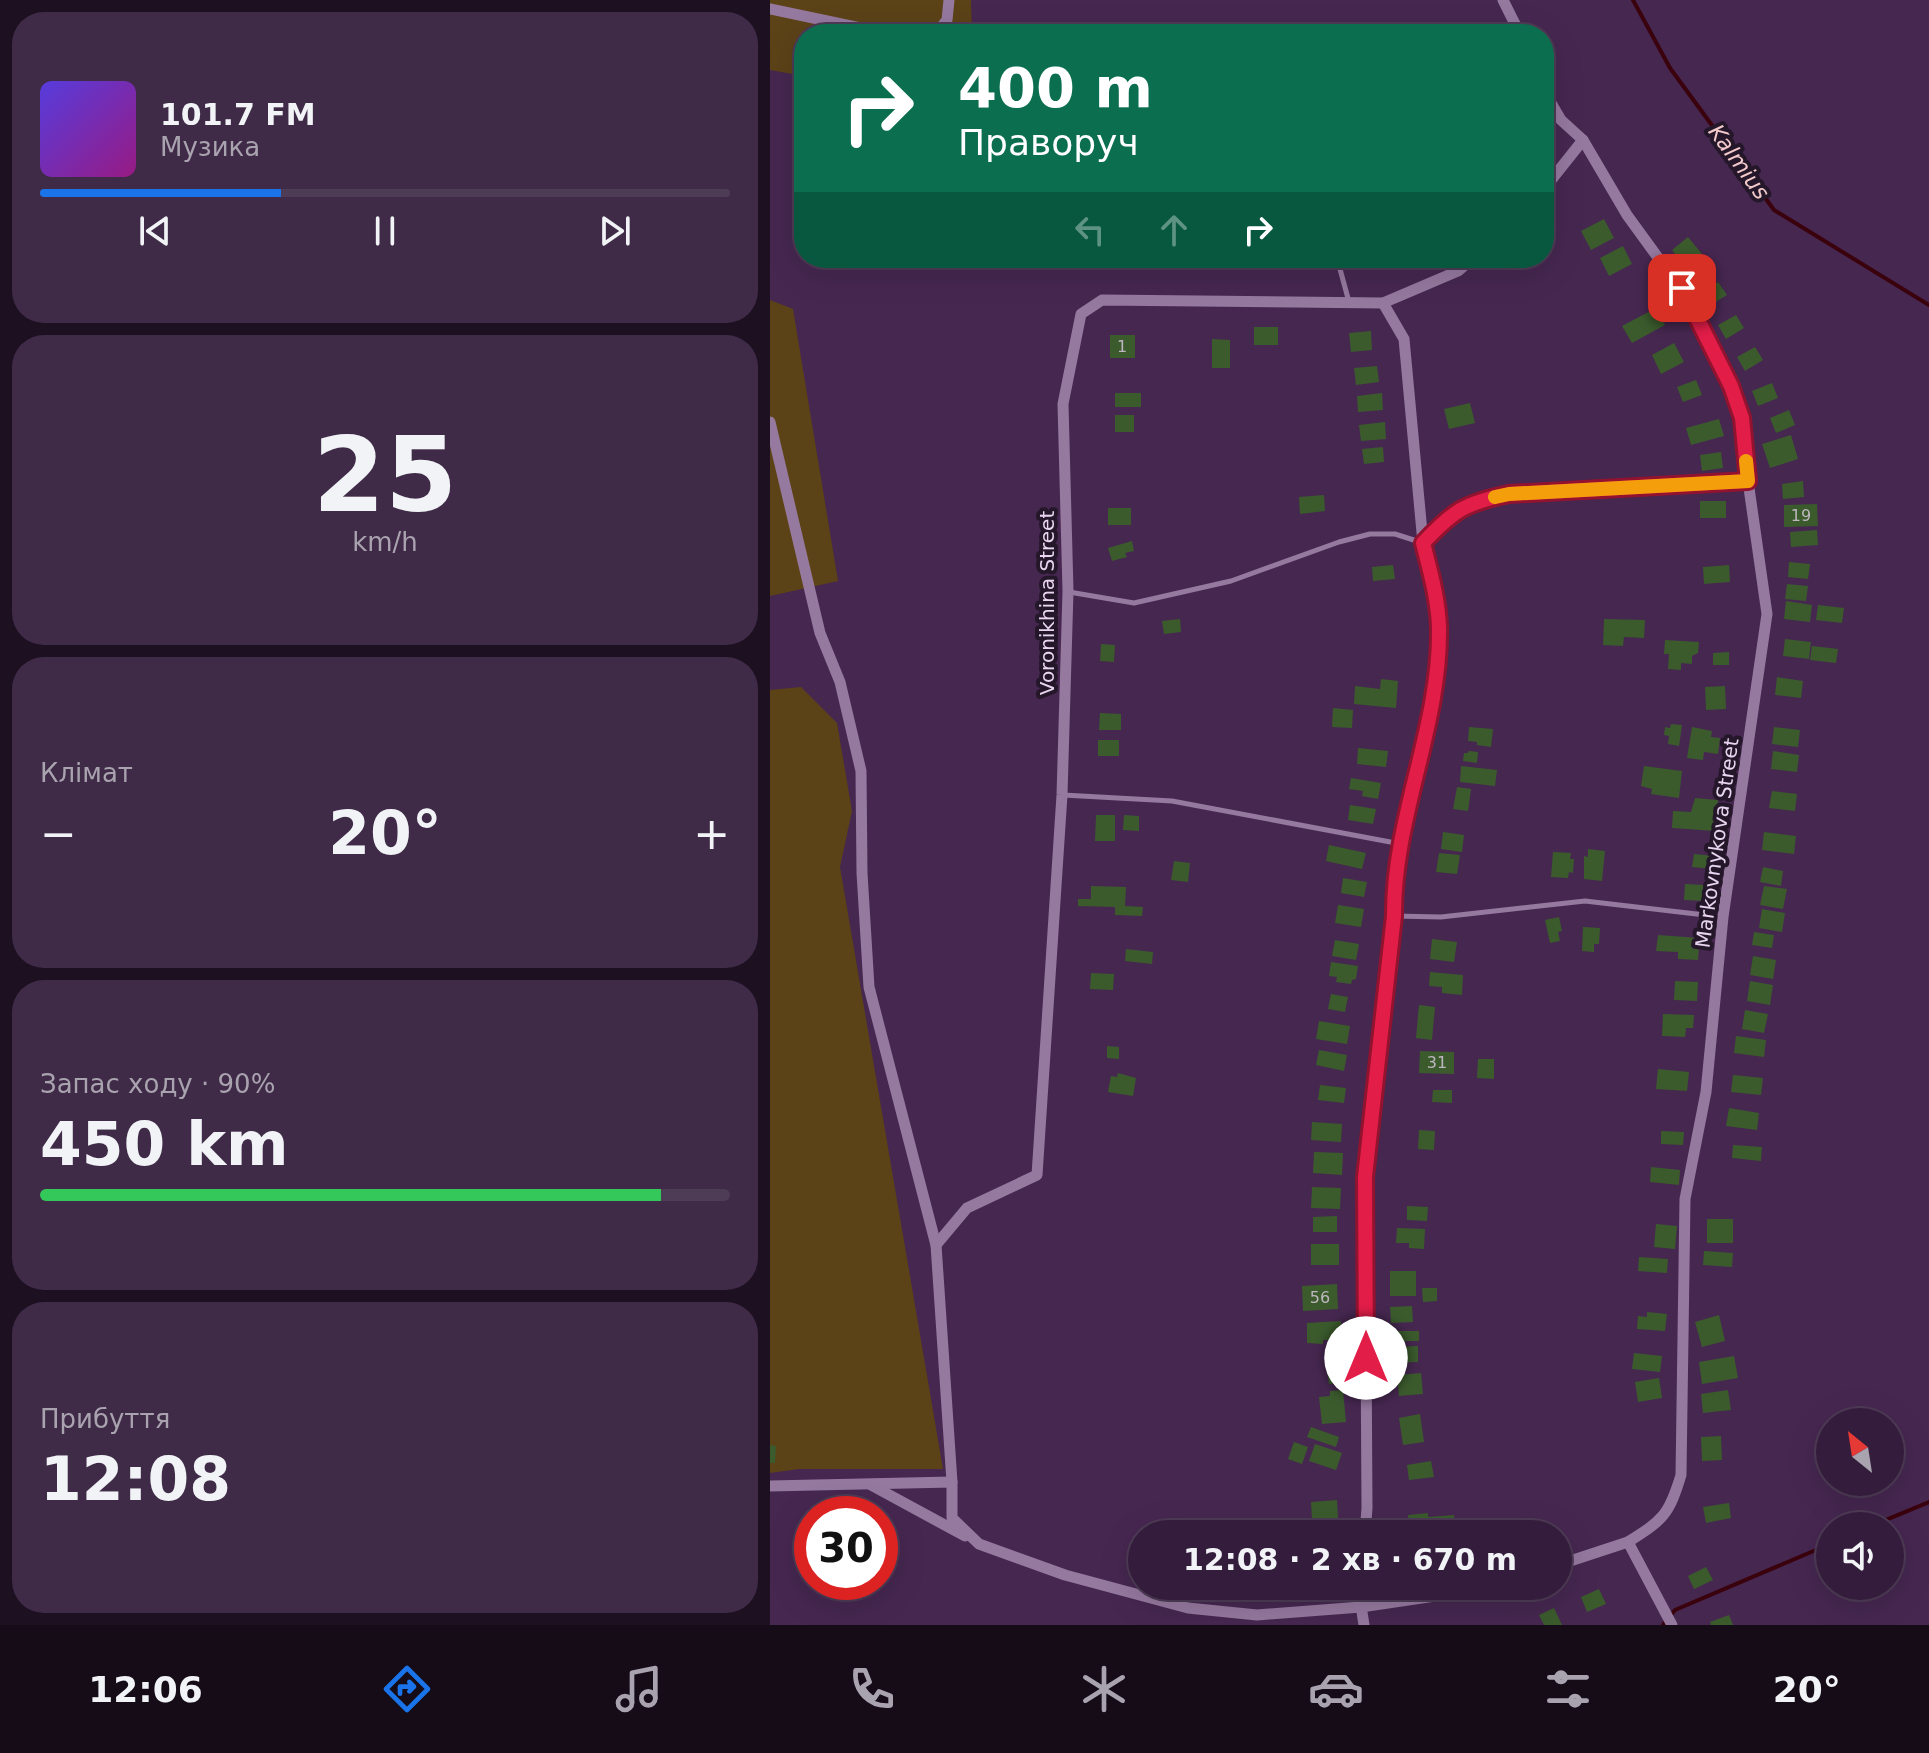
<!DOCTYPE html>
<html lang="uk">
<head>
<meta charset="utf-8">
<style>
	:root { --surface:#341d3c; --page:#3f2a47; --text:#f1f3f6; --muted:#a9a2af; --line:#4e3b56; --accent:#1a73e8 }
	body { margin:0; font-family:"DejaVu Sans",sans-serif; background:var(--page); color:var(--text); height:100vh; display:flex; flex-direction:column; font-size:30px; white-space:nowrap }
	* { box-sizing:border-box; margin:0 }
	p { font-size:26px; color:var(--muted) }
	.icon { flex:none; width:44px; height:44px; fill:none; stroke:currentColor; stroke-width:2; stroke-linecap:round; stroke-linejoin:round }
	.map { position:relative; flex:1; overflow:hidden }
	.drawer { display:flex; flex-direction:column; gap:12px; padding:12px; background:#1d1021; width:770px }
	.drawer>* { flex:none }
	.guide { position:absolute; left:24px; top:24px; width:760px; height:244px; border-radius:32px; box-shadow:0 8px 32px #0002,0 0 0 2px var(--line); background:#0b6e4f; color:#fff; overflow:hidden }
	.needle { width:52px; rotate:330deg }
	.tools { position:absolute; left:1046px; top:1408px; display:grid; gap:16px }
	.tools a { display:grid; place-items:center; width:88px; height:88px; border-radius:50%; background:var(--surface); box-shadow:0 8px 32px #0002,0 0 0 2px var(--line); font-size:40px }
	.speed { position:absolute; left:24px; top:1496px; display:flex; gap:16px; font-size:40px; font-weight:700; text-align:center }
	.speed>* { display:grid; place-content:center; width:104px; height:104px; border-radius:50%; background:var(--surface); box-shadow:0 8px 32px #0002,0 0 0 2px var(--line); line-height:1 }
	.speed .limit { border:12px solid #d22; background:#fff; color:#111 }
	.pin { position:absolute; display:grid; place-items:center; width:68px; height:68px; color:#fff; margin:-34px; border-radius:16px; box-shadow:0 4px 12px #0006 }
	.me { position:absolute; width:88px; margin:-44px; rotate:0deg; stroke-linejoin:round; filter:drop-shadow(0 0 6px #0008) }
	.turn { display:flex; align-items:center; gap:28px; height:168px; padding:0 32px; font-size:36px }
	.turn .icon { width:104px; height:104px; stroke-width:2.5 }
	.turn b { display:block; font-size:56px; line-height:68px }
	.lanes { display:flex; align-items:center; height:76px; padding:0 32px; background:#0003; justify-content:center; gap:40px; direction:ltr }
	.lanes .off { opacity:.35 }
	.big { font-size:60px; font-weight:800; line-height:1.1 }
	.drawer .tile { flex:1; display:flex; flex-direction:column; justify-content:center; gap:12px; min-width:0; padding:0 28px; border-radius:32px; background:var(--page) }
	.drawer .dial { align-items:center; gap:0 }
	.dial b { font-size:104px; line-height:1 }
	.song { display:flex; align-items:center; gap:24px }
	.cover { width:96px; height:96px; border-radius:12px; background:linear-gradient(135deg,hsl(250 70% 55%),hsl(310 70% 35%)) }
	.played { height:8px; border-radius:4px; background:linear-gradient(90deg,var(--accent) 35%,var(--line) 35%) }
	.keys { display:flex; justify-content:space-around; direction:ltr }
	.heat { display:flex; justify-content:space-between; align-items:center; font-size:44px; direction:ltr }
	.charge { height:12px; border-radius:6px; background:linear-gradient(90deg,#34c759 90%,var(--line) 0) }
	.trip { position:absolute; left:358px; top:1520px; width:444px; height:80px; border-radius:40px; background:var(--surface); box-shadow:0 8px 32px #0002,0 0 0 2px var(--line); font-weight:800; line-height:80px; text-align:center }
	.tab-bar { display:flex; height:128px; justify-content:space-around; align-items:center; background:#150c18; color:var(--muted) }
	.tab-bar .icon { width:56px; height:56px }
	.tab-bar .selected { color:var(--accent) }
	.tab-bar b { font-size:36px; color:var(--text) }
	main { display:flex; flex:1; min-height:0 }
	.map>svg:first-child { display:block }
	.green { fill:#5c4217 }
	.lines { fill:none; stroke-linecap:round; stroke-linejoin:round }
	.stream { stroke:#3a020d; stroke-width:4 }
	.building { fill:#3b5b2d }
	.service { stroke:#95799f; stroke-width:5 }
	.minor { stroke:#95799f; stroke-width:11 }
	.route-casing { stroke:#92132f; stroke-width:20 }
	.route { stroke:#e11d48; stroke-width:14 }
	.slow { stroke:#f59e0b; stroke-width:14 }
	.labels { text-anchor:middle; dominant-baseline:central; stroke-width:8; stroke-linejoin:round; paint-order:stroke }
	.number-label { font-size:16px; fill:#bdb6be }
	.street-label { font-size:20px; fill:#e8d5ef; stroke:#25172a }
	.water-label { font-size:22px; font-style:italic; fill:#f2cacb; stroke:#25172a }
</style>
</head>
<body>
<main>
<section class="drawer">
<div class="tile">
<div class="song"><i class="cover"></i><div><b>101.7 FM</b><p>Музика</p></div></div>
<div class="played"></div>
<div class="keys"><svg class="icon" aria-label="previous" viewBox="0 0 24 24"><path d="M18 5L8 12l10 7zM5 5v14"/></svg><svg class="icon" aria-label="pause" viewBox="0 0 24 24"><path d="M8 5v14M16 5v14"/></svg><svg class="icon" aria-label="next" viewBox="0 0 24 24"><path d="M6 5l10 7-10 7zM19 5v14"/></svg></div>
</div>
<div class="tile dial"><b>25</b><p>km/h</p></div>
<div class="tile"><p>Клімат</p>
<div class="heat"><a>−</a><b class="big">20°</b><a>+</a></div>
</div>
<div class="tile"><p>Запас ходу · 90%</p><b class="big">450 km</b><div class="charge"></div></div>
<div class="tile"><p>Прибуття</p><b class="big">12:08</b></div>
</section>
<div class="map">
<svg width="1159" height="1625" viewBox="0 0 1159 1625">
	<rect width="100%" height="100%" fill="#462750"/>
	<g class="green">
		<polygon points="0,0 201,0 202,34 34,34 34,76 0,70"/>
		<polygon points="0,300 23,309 68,581 0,596"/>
		<polygon points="31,687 67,723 82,811 70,867 173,1469 29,1469 0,1473 0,690"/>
	</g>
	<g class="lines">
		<g class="stream">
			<polyline points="863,0 900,68 1004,210 1159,305"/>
			<polyline points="1101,1526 1159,1502"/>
			<polyline points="893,1625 905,1610 1060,1544"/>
		</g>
	</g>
	<g class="building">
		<polygon points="834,219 844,238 821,250 811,231"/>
		<polygon points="918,237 932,254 915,267 902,250"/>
		<polygon points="853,246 862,264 839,276 830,258"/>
		<polygon points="948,282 957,295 939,306 931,293"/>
		<polygon points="886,308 895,325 862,343 852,326"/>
		<polygon points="966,315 974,328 956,339 948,325"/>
		<rect x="484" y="327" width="24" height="18"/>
		<polygon points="601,331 602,350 581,352 579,333"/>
		<rect x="340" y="335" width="25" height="23"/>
		<polygon points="442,339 460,340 460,368 442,368"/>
		<polygon points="904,343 914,362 891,374 882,355"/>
		<polygon points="985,347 993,360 975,371 967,357"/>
		<polygon points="607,366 609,382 586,385 584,368"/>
		<polygon points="926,380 932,395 913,402 907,387"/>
		<polygon points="1002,383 1008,398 988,406 982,391"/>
		<rect x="345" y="393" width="26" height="14"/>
		<polygon points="612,393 613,410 588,412 587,396"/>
		<polygon points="700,403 705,423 679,429 674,409"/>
		<polygon points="1019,410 1025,425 1006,433 1000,418"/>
		<rect x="345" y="415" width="19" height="17"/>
		<polygon points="949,419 954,436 921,445 916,428"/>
		<polygon points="615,422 616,439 591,441 589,425"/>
		<polygon points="1021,435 1028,459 1000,468 992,444"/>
		<polygon points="613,447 614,462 594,464 592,449"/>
		<polygon points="951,452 953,468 932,471 930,455"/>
		<polygon points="1033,481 1034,497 1013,499 1012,484"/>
		<polygon points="554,495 555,511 530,514 529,497"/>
		<rect x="930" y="501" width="26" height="17"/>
		<polygon points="1047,504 1048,526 1014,527 1014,505"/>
		<rect x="338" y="508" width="23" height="17"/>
		<polygon points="1047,530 1048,545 1021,547 1020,532"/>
		<polygon points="362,541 364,551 355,553 357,557 342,561 338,548"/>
		<polygon points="1019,562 1040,564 1038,579 1018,577"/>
		<polygon points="623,565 625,579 603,581 602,567"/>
		<polygon points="959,565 960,582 934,584 933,567"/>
		<polygon points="1017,584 1038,586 1036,601 1015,599"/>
		<polygon points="1016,601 1042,605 1040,622 1014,619"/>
		<polygon points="1048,605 1074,608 1072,623 1046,620"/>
		<polygon points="410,619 411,632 394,634 392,621"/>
		<polygon points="834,619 875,620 874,638 854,637 853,646 833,645"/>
		<polygon points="1015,639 1041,642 1039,659 1013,656"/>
		<polygon points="895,640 929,642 928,653 922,656 922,664 911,663 911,670 898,669 899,654 894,654"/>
		<polygon points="331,644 345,645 344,662 330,661"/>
		<polygon points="1042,646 1068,649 1066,663 1040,660"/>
		<polygon points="959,652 959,665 943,665 943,653"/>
		<polygon points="1007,677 1033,681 1031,698 1005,695"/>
		<polygon points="611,679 628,681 626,708 584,704 585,686 610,689"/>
		<polygon points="955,686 956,709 936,710 935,687"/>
		<polygon points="563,708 583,710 582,728 562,727"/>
		<polygon points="330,713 351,714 351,730 329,730"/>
		<polygon points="901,724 912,725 909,746 898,744 899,736 894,735 895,727 900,728"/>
		<polygon points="699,727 723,729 721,747 707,745 707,742 698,741"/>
		<polygon points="922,727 942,731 941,737 950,738 948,754 934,752 933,760 917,758"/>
		<polygon points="1004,727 1030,730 1028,747 1002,744"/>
		<rect x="328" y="740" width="21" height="16"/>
		<polygon points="588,748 618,751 616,767 587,764"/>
		<polygon points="699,751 708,752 707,763 693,761 694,753 698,753"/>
		<polygon points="1003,751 1029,755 1027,772 1001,769"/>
		<polygon points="691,766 727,770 725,786 690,782"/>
		<polygon points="874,766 912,771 909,798 881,794 882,789 871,786"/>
		<polygon points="581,778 611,783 608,799 592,796 593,791 579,789"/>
		<polygon points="687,787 701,789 698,811 683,809"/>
		<polygon points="1002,791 1027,794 1025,811 999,808"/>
		<polygon points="925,798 948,800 946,831 902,828 903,811 921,812"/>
		<polygon points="580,805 606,809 603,824 578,820"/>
		<polygon points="326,815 345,815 345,841 325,841"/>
		<polygon points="354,815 369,816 369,831 353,830"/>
		<polygon points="673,832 694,835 692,852 671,849"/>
		<polygon points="994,832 1026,836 1024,854 992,850"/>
		<polygon points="559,845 596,853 592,869 556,861"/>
		<polygon points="818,849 835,851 832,881 814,879 814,856 818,857"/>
		<polygon points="783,852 801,853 800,859 804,859 803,873 799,872 798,878 781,877"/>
		<polygon points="669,853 690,855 687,874 666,872"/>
		<polygon points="924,854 945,856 943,869 922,867"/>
		<polygon points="404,861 420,863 418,882 401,880"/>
		<polygon points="993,867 1013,871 1011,886 990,882"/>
		<polygon points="573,878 597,882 594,897 571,893"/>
		<polygon points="915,884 935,885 935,901 914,900"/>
		<polygon points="321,886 356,887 355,906 373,907 372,916 345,915 345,907 308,906 308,899 321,899"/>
		<polygon points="994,886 1017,889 1013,909 990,905"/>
		<polygon points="568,905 594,909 591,927 565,923"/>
		<polygon points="992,909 1015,913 1012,932 989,928"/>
		<polygon points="789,917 792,931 788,932 790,941 780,943 775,920"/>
		<polygon points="813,927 830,928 829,944 824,944 824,952 812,951"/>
		<polygon points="984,932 1004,935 1002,948 982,945"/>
		<polygon points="888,935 930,938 928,960 908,959 908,952 886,951"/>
		<polygon points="662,939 687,942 684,962 660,959"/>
		<polygon points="565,940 589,944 586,960 562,956"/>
		<polygon points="356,949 383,952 382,964 355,961"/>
		<polygon points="983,956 1006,960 1003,979 980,975"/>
		<polygon points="561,962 588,966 586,979 582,980 581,984 566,982 567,977 559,976"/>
		<polygon points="660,972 693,975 692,995 672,993 672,987 659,986"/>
		<polygon points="321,973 344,974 343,990 320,989"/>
		<polygon points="905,981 928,982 927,1001 904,1000"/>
		<polygon points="980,981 1003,985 1000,1005 977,1001"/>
		<polygon points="561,994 578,997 575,1012 558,1009"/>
		<polygon points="649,1005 665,1007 662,1040 646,1038"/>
		<polygon points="975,1010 998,1014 994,1033 972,1029"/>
		<polygon points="893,1014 924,1015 923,1028 916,1028 915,1037 892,1036"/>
		<polygon points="549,1021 580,1026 577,1044 546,1039"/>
		<polygon points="966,1036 996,1040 994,1057 964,1053"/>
		<polygon points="337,1046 349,1047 349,1059 337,1058"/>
		<polygon points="549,1050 577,1055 574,1071 546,1065"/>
		<polygon points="650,1051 684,1052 684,1074 649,1073"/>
		<polygon points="708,1059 724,1059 724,1079 707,1078"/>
		<polygon points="888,1069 919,1072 917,1091 886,1089"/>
		<polygon points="348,1073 366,1078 363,1096 338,1092 341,1076 347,1077"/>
		<polygon points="963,1075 993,1078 991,1095 961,1092"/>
		<polygon points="550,1085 576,1088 574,1103 548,1100"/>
		<polygon points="663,1090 682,1090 682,1103 662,1102"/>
		<polygon points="959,1108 989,1113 987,1130 956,1126"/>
		<polygon points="542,1122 572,1124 571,1142 541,1140"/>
		<polygon points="649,1130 665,1131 664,1150 648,1149"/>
		<polygon points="891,1131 914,1132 913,1145 891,1144"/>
		<polygon points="963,1145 992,1147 991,1161 962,1158"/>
		<polygon points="544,1152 573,1153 572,1175 543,1173"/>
		<polygon points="881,1167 910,1170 909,1185 880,1182"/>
		<polygon points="542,1187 571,1188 570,1209 541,1208"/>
		<polygon points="637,1206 658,1207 657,1221 637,1220"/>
		<polygon points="567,1216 567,1232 543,1232 543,1217"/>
		<rect x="937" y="1219" width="26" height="24"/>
		<polygon points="886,1224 907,1226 905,1249 884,1247"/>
		<polygon points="627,1228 655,1229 654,1249 639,1248 639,1243 626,1243"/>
		<rect x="541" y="1244" width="28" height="21"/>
		<polygon points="934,1251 963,1253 962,1267 933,1265"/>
		<polygon points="869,1257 898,1259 897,1273 868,1271"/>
		<rect x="620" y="1271" width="26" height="25"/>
		<polygon points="567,1284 568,1309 533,1311 532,1286"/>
		<polygon points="652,1288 667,1288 667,1301 653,1302"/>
		<polygon points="642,1306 643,1322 621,1323 620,1307"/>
		<polygon points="877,1312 897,1314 895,1331 867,1329 868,1316 877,1317"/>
		<polygon points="949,1315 955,1341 932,1347 925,1322"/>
		<polygon points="571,1321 571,1340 553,1340 553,1344 537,1343 537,1323"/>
		<polygon points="625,1331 649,1331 649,1341 624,1341"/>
		<polygon points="648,1346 648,1362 619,1363 619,1347"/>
		<polygon points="572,1351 574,1362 556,1364 555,1353"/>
		<polygon points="864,1353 892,1356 890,1372 862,1369"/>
		<polygon points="964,1356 968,1378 932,1384 929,1362"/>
		<polygon points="574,1368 576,1382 559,1384 557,1370"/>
		<polygon points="651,1373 653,1394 629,1396 627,1375"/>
		<polygon points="889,1378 892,1398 868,1402 865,1382"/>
		<polygon points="573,1390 576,1422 552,1424 549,1397 560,1396 560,1391"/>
		<polygon points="958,1390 961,1410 933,1413 931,1394"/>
		<polygon points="650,1414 654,1442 633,1445 629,1418"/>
		<polygon points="541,1427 569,1437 566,1447 537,1437"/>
		<polygon points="951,1436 952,1460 932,1461 931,1437"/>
		<polygon points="524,1442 538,1447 532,1464 518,1459"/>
		<polygon points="545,1444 572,1453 566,1470 539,1461"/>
		<polygon points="0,1445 6,1446 5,1463 0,1463"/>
		<polygon points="661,1461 664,1477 639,1480 637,1465"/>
		<polygon points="567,1500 568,1518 542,1520 541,1502"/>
		<polygon points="959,1503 961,1518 936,1523 933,1507"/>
		<polygon points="658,1513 658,1517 684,1515 686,1530 640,1534 638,1515"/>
		<rect x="495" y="1519" width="18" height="10"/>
		<polygon points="568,1526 569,1534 553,1534 552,1527"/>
		<polygon points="936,1567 943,1580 924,1589 918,1576"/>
		<polygon points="829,1589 836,1604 817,1612 811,1597"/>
		<polygon points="784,1608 792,1625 774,1625 769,1615"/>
		<polygon points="959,1615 963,1625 941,1625 940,1622"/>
	</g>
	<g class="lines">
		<g class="service">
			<polyline points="567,258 579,302"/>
			<path d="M299 592 364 603 461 581 569 542 600 534H625L653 543C684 510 695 503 739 494L976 481"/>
			<polyline points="293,795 402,801 631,844"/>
			<polyline points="624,916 671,917 815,901 952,917"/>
		</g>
		<g class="minor">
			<polyline points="733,0 750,34"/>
			<polyline points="0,9 119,34"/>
			<polyline points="166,34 177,20 179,0"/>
			<path d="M774 91 791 120 813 140 857 215 921 303 961 386 972 418 978 481 997 614 953 917 936 1092 915 1199 911 1475C899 1515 893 1520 858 1542L902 1625"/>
			<polyline points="774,189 813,140"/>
			<polyline points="0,422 50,633 70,682 91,771 92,873 99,987 166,1245 182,1482"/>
			<polyline points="166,1245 197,1208 267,1175 292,795 298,591 293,404 311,314 332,300 613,303 688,271 703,258"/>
			<polyline points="101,1485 195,1536"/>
			<polyline points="0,1486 182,1482 182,1518 209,1544 295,1575 418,1608 487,1615 591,1607 692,1592 715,1586"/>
			<polyline points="595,1534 597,1508 595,1177 624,916 624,880 664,693 669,625 666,593 653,543 634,339 613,303"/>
			<polyline points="788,1565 858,1542"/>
			<polyline points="588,1586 594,1625"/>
		</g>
	</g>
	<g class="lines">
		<g class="route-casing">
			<path id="route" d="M596 1358 595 1177 624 916C623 818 671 725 669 627 668 598 660 571 653 543 684 510 695 503 739 494L978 481 972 418 961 386 912 288"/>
		</g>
		<use href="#route" class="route"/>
		<polyline class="slow" points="725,497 739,494 978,481 976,461"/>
	</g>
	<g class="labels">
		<g class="number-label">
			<text x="352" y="346">1</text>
			<text x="1031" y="515">19</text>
			<text x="667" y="1062">31</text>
			<text x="550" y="1297">56</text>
		</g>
		<g class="street-label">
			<text transform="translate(277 603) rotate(-90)">Voronikhina Street</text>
			<text transform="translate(947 843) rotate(-82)">Markovnykova Street</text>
		</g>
		<g class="water-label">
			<text transform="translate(969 162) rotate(54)">Kalmius</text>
		</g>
	</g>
</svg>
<div class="tools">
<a><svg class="needle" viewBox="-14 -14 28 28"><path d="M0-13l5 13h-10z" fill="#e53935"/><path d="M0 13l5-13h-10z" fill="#a9a2af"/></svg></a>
<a><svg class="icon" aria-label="sound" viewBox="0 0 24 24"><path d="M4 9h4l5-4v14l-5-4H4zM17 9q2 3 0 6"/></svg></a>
</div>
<div class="speed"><div class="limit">30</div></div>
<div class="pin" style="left:912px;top:288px;background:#d93025"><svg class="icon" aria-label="arrive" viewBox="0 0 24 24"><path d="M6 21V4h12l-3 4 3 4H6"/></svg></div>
<svg class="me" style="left:596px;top:1358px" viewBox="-20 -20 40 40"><circle r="19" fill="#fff"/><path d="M0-13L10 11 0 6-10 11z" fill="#e11d48"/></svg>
<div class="trip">12:08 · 2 хв · 670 m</div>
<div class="guide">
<div class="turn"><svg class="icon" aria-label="right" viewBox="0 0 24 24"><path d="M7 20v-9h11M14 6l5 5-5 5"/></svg><div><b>400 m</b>Праворуч</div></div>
<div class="lanes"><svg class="icon off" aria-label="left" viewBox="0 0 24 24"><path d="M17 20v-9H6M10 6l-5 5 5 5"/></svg><svg class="icon off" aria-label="ahead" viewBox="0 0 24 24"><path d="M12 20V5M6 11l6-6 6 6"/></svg><svg class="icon" aria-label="right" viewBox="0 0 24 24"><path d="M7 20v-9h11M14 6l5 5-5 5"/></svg></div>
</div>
</div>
</main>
<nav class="tab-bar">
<b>12:06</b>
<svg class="icon selected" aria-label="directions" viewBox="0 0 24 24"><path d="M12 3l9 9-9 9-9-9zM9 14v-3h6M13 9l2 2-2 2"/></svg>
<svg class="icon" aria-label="music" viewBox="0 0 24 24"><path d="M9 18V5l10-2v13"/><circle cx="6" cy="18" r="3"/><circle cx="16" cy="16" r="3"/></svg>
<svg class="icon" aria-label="phone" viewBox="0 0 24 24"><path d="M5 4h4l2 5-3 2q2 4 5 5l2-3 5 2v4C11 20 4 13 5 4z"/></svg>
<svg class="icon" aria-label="climate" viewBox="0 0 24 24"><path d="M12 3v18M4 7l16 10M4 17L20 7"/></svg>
<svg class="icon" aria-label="car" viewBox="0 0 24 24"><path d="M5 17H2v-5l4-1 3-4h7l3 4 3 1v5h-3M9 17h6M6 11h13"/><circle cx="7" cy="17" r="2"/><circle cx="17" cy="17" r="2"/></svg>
<svg class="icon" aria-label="filters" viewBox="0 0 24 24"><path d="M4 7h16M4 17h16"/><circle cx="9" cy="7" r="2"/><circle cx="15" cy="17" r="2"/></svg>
<b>20°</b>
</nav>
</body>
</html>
